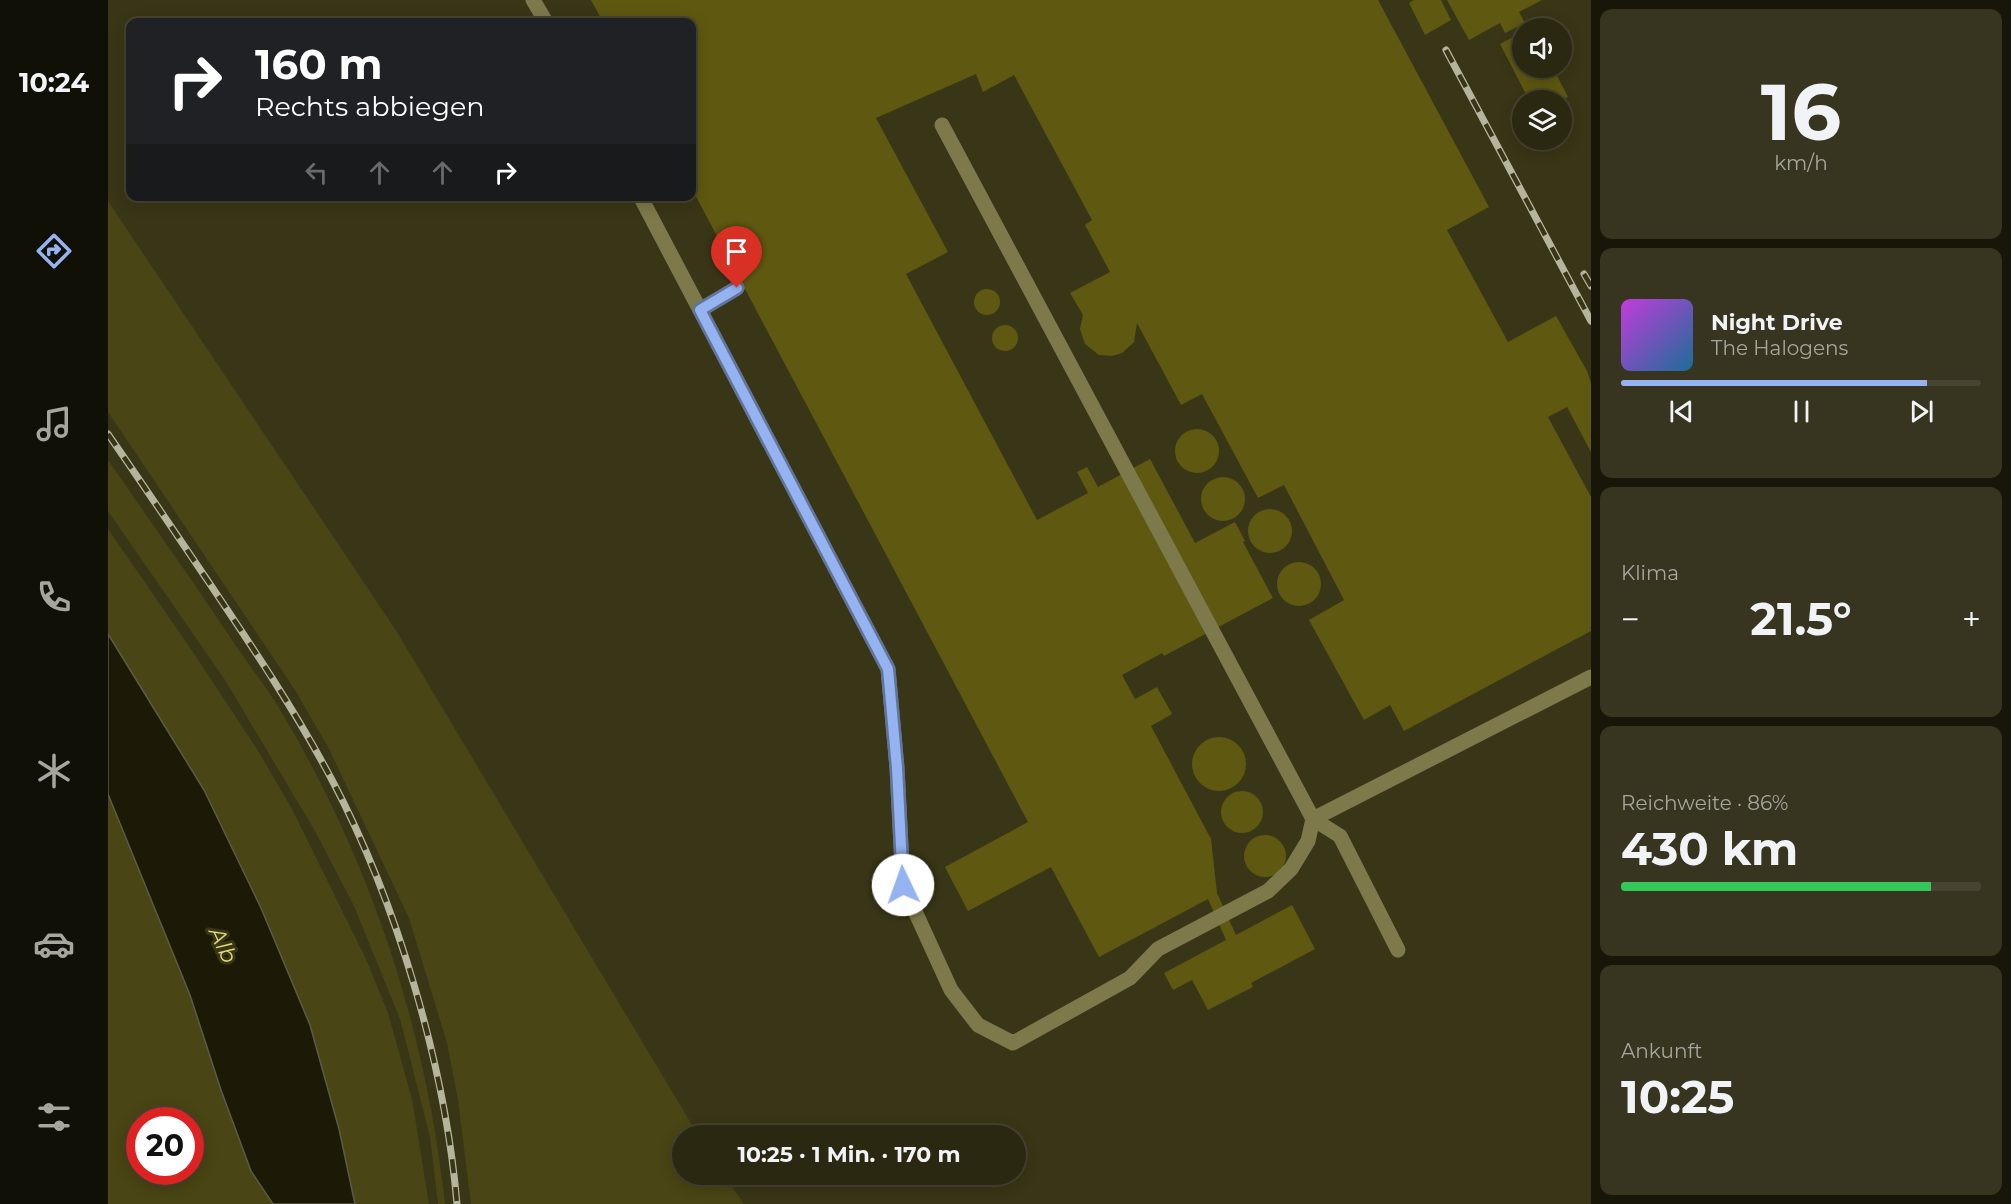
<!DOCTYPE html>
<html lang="de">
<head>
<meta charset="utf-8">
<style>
	:root { --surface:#2b2811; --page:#37341f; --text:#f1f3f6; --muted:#a6a69f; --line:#474431; --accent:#95b2f1 }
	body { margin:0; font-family:Montserrat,sans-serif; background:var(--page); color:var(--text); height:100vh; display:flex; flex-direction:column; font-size:22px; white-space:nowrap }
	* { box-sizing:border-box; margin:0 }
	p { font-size:20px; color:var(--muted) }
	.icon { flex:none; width:33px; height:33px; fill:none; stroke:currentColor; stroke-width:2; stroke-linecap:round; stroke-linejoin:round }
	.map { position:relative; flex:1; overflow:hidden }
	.drawer { display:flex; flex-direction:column; gap:9px; padding:9px; background:#181609; width:420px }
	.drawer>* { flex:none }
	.hud { position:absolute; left:18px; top:18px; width:570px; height:183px; border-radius:12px; box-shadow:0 3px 15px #0003,0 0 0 2px var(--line); background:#202124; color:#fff; overflow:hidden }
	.tools { position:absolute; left:1404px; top:18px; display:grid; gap:12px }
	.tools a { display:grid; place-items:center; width:60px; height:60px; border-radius:50%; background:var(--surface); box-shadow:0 3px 15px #0003,0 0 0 2px var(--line); font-size:30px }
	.speed { position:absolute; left:18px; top:1107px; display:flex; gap:12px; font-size:30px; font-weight:700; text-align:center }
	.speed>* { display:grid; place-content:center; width:78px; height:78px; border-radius:50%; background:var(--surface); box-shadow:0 3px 15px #0003,0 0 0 2px var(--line); line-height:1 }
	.speed .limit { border:9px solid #d22; background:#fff; color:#111 }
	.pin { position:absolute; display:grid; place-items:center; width:51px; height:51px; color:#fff; margin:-62px -26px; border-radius:50% 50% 50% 0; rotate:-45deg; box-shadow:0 0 6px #0007 }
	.pin .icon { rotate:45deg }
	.me { position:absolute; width:66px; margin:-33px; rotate:357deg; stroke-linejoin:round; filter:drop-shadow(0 0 4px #0008) }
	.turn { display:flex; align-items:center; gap:21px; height:126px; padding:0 30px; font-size:27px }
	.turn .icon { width:78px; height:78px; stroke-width:2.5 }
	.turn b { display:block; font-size:42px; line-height:51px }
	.lanes { display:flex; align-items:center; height:57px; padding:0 30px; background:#0003; justify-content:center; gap:30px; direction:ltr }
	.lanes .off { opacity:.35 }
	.big { font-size:45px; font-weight:700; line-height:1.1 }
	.drawer .widget { flex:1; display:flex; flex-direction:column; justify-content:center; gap:9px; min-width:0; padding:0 21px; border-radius:12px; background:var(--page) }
	.drawer .dial { align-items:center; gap:0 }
	.dial b { font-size:78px; line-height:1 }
	.song { display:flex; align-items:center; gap:18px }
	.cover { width:72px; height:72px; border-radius:9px; background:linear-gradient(135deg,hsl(290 70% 55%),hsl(200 70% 35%)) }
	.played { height:6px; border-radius:3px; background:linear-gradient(90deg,var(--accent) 85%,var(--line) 85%) }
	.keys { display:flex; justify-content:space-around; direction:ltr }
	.heat { display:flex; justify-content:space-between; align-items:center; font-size:33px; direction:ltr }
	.charge { height:9px; border-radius:4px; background:linear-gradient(90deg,#34c759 86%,var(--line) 0) }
	.trip { position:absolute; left:564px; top:1125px; width:354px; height:60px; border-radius:30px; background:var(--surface); box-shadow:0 3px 15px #0003,0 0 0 2px var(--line); font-weight:700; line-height:60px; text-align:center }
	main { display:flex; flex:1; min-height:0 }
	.menu { display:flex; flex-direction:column; width:108px; justify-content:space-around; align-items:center; background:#111007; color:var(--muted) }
	.menu .icon { width:42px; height:42px }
	.menu .on { color:var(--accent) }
	.menu b { font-size:27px; color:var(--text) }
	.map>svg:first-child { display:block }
	.green { fill:#494514; fill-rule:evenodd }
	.water { fill:#1c1a06; stroke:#5c5b47; stroke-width:1.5 }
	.building { fill:#5e5811 }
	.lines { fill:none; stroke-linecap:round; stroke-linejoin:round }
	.minor { stroke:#7d794a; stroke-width:15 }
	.rail-casing { stroke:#b5b49d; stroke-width:7 }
	.rail { stroke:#393617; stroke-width:4.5; stroke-dasharray:14; stroke-linecap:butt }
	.route-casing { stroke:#61749d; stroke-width:15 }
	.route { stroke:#95b2f1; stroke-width:10 }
	.labels { text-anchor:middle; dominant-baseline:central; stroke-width:6; stroke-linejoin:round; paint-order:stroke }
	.water-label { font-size:22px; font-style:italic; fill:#e1d979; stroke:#393617 }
</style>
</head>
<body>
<main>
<nav class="menu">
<b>10:24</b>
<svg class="icon on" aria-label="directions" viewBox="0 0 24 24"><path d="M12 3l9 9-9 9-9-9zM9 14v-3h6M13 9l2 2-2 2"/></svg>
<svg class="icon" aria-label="music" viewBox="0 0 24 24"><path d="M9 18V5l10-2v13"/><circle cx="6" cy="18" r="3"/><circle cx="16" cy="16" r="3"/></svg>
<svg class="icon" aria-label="phone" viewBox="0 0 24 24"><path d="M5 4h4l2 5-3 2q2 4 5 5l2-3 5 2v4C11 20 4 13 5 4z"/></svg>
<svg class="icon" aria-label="climate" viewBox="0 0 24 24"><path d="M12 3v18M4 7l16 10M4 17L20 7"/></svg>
<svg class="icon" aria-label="car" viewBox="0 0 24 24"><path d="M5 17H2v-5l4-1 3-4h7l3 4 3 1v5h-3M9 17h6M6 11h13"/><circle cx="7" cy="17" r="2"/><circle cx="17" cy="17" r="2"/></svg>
<svg class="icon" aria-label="filters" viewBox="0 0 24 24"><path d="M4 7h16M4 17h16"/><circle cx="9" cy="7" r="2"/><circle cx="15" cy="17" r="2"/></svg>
</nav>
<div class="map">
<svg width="1483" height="1204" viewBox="0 0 1483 1204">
	<rect width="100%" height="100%" fill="#393617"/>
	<g class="green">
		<polygon points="0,201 289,632 590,1135 574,1136 574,1174 616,1175 636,1204 363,1204 350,1100 339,1043 301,918 221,749 187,690 0,412"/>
		<path d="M0 460C42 521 85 581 126 643 143 668 162 692 177 718 265 868 318 1031 337 1204H330L322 1137 292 1019 246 906 207 831 117 680 0 511Z"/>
		<polygon points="0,529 85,652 149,749 184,809 258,959 280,1013 304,1099 321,1204 247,1204 231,1129 202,1025 153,908 96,790 0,634"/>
		<path d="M0 794 82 995 113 1090 143 1171 165 1204H0ZM32 1120H82V1172H32Z"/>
	</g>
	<polygon class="water" points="0,634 96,790 153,908 202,1025 231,1129 247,1204 165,1204 143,1171 113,1090 82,995 0,794"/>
	<g class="building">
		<polygon points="483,0 1270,0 1381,207 1339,230 1400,342 1448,316 1479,371 1483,383 1483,452 1459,407 1440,417 1483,497 1483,631 1296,731 1282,705 1256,720 1201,620 1236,600 1176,485 1150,498 1094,394 1073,405 1029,323 1026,342 1014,353 1004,356 991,355 977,344 972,329 975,315 962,293 1002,272 977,225 984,220 906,75 875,92 868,74 768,118 840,252 798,274 929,520 980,493 969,472 979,467 990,487 1042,459 1087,543 1127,522 1137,541 1135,542 1165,598 1056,656 1054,653 1014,675 1027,699 1049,687 1064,714 1043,726 1103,839 1109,893 1128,935 1184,905 1207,949 1143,983 1145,987 1100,1010 1084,980 1065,990 1056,973 1118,940 1100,899 991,957 943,867 860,911 837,867 920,822 584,189 584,22 495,22"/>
		<polygon points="1306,0 1333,0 1343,20 1317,35 1301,3"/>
		<polygon points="1339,0 1434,0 1411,12 1417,23 1397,33 1392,23 1361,40"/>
		<polygon points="1414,32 1414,68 1445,68 1460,97 1454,100 1421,100 1392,44"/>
		<circle cx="879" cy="302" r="13"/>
		<circle cx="897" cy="338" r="13"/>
		<circle cx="1089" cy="451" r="22"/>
		<circle cx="1115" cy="499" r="22"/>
		<circle cx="1162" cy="531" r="22"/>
		<circle cx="1191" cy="584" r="22"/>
		<circle cx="1111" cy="764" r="27"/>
		<circle cx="1134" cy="812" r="21"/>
		<circle cx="1157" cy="856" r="21"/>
	</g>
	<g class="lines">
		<g class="minor">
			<polyline points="425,0 438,22"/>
			<polyline points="532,196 592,310 629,288"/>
			<polyline points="592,310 780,669 789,768 795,885 843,990 870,1025 905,1043 1022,978 1050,949 1160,891 1183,869 1200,841 1205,819 834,125"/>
			<polyline points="1205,819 1483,677"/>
			<polyline points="1205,819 1232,836 1290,950"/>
		</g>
		<g class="rail-casing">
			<g id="rail">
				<polyline points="1338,50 1483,321"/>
				<polyline points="1476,274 1483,286"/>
				<path d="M0 434C34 483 68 534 102 584 145 648 188 712 224 780 289 903 337 1065 349 1204"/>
			</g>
		</g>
		<use href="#rail" class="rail"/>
	</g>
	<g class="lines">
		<g class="route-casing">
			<polyline id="route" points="629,288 592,310 780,669 789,768 795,885"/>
		</g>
		<use href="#route" class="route"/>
	</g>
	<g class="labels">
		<g class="water-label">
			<text transform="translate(115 945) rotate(65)">Alb</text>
		</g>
	</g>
</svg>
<div class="tools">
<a><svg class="icon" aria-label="sound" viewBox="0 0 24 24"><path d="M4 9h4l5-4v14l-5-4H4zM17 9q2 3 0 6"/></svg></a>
<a><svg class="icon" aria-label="layers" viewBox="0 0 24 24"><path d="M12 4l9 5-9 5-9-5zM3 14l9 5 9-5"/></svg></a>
</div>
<div class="speed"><div class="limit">20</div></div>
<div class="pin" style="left:629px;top:288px;background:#d93025"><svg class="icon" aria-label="arrive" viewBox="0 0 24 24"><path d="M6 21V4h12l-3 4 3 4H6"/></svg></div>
<svg class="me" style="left:795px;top:885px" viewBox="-20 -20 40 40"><circle r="19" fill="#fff"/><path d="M0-13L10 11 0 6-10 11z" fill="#95b2f1"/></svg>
<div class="trip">10:25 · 1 Min. · 170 m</div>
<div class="hud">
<div class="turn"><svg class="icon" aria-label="right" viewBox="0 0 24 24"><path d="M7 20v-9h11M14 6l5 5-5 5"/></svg><div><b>160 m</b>Rechts abbiegen</div></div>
<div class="lanes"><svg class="icon off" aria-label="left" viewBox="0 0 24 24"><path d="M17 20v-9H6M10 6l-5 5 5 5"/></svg><svg class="icon off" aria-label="ahead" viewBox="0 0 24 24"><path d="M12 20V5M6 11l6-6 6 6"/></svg><svg class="icon off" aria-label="ahead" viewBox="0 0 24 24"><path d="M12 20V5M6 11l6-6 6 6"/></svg><svg class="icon" aria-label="right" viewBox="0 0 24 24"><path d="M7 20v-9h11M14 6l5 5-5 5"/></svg></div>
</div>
</div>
<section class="drawer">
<div class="widget dial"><b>16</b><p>km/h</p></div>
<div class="widget">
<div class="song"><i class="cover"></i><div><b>Night Drive</b><p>The Halogens</p></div></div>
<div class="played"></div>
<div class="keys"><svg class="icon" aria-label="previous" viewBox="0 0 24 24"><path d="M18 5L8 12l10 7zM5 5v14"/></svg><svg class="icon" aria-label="pause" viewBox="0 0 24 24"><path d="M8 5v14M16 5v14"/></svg><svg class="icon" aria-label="next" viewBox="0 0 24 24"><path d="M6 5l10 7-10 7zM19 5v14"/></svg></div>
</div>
<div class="widget"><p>Klima</p>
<div class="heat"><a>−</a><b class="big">21.5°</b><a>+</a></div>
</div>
<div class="widget"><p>Reichweite · 86%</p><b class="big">430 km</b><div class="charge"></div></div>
<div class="widget"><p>Ankunft</p><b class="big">10:25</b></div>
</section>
</main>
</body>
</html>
